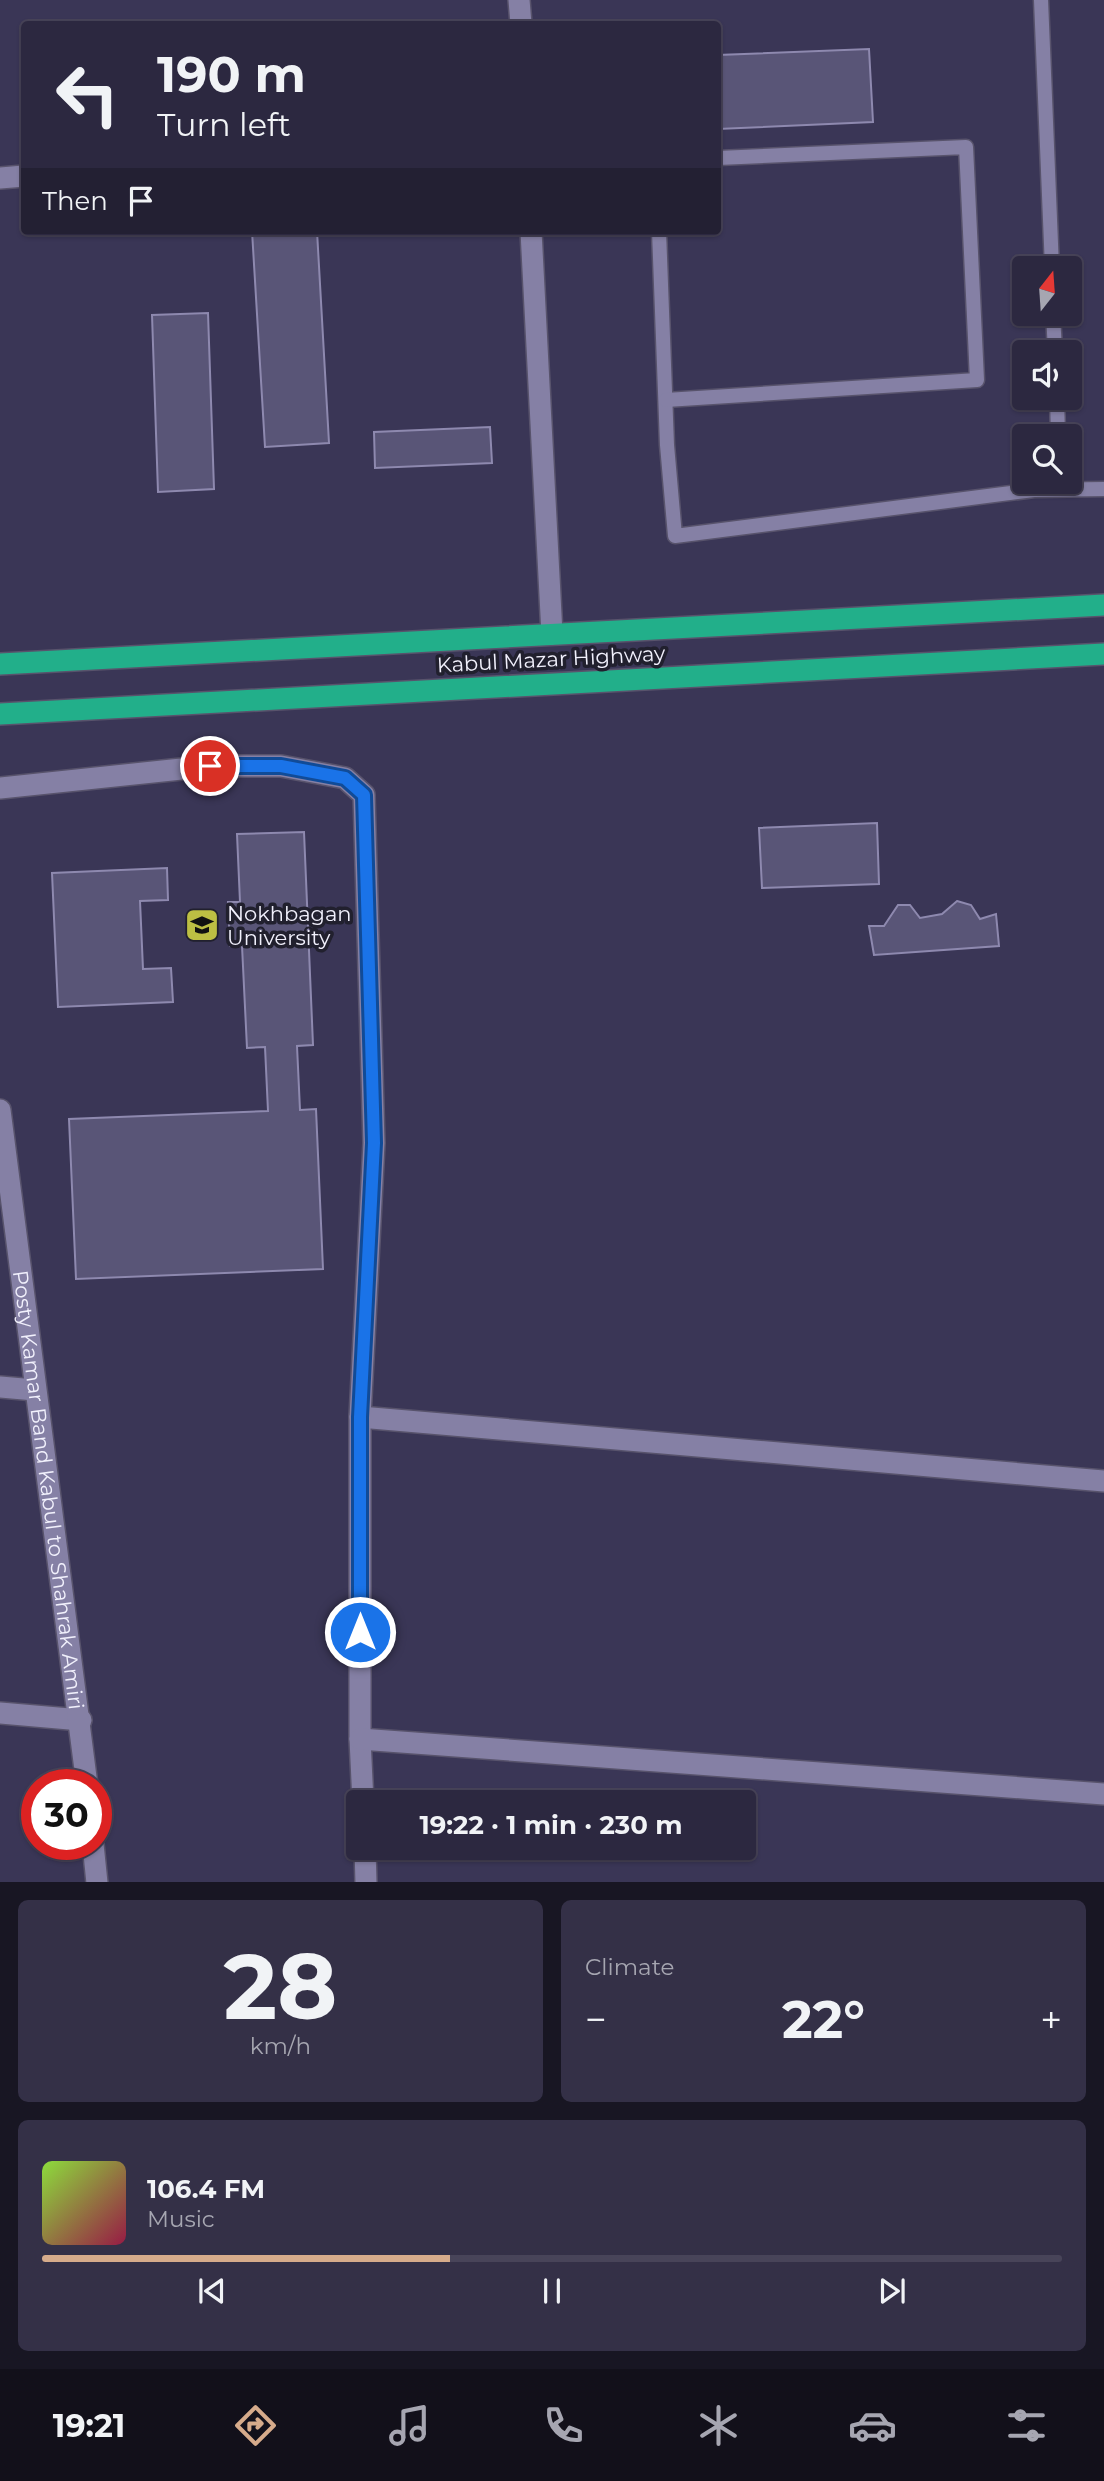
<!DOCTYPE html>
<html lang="en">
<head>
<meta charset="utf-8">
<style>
	:root { --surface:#2c2840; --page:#343047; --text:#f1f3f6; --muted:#a6a6b1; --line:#484459; --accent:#d6ab8b }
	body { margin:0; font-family:Montserrat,sans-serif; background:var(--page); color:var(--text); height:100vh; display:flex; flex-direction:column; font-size:26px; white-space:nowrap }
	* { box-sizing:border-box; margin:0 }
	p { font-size:23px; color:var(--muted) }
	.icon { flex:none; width:38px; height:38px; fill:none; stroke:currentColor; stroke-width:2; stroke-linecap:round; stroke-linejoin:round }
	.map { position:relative; height:1882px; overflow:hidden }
	.side { display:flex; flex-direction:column; gap:18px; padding:18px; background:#181623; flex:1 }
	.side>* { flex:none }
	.guide { position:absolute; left:21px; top:21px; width:700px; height:214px; border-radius:7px; box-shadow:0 2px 5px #0004,0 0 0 2px var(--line); background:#2c2840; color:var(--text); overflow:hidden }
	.needle { width:46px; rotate:17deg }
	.buttons { position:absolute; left:1012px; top:256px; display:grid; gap:14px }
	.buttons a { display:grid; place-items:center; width:70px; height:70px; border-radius:7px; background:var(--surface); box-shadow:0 2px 5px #0004,0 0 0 2px var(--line); font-size:35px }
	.speed { position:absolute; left:21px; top:1769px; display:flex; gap:14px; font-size:35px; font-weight:700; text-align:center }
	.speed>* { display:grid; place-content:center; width:91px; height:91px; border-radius:50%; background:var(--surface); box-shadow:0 2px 5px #0004,0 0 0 2px var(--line); line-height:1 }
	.speed .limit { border:10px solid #d22; background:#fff; color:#111 }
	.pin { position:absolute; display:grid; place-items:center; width:60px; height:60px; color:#fff; margin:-30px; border:4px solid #fff; border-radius:50%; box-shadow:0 2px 7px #0007 }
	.me { position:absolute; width:77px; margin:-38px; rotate:0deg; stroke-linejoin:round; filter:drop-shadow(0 0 5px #0008) }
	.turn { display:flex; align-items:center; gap:24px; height:147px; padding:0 21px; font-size:32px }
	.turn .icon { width:91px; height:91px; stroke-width:2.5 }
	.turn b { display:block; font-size:49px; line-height:60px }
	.then { display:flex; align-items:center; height:66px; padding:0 21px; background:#0003; gap:14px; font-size:26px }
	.big { font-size:52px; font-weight:700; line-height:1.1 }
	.side .widget { flex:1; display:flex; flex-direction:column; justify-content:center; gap:10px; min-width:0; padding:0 24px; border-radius:10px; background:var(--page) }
	.side .dial { align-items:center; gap:0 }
	.dial b { font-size:91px; line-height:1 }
	.song { display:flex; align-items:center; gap:21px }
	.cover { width:84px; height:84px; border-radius:10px; background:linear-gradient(135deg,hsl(90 70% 55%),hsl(340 70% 35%)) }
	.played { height:7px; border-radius:4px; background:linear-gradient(90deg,var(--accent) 40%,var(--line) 40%) }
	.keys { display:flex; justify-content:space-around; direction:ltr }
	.heat { display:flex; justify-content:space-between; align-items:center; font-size:38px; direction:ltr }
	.side .tiles { flex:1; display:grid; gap:18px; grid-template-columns:1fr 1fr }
	.widget:last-child { grid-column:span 2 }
	.trip { position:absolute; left:346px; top:1790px; width:410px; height:70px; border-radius:7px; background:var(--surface); box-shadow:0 2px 5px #0004,0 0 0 2px var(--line); font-weight:700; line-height:70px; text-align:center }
	.menu { display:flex; height:112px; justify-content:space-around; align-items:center; background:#12101a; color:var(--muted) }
	.menu .icon { width:49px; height:49px }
	.menu .active { color:var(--accent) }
	.menu b { font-size:32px; color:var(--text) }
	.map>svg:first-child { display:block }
	.building { fill:#595577; stroke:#8e89af; stroke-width:2 }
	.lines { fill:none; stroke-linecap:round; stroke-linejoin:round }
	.lane-casing { stroke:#58536c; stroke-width:17 }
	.street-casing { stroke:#58536c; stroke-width:24 }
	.secondary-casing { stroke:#58536c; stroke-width:24 }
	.highway-casing { stroke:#58536c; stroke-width:24 }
	.lane { stroke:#8580a5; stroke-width:14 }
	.street { stroke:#8580a5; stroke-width:21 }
	.secondary { stroke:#8580a5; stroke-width:21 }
	.highway { stroke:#22af8a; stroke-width:21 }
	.route-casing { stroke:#114b97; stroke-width:18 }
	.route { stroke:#1a73e8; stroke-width:12 }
	.labels { text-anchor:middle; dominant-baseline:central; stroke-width:7; stroke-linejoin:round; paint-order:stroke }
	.street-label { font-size:21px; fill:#f1f0fc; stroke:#21202e }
	.poi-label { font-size:21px; fill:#f1f0fc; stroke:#21202e; text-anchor:start }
</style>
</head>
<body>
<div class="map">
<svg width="1104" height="1883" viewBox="0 0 1104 1883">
	<rect width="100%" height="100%" fill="#3a3656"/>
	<g class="building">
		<polygon points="869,49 873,122 718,129 718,55"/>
		<polygon points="252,231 317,231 329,443 265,447"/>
		<polygon points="208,313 214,489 158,492 152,315"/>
		<polygon points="490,427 492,463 375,468 374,432"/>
		<polygon points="877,823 879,884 762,888 759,828"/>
		<polygon points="304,832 313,1045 297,1046 300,1110 316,1109 323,1269 76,1279 69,1119 268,1111 265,1047 247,1048 242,946 230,946 228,902 240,902 237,834"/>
		<polygon points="167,868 168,900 140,901 143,969 171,968 173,1002 58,1007 52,873"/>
		<polygon points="957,901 971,905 980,919 996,914 999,946 874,955 869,926 884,926 898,905 910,905 920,918 942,914"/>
	</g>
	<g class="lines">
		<g class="lane-casing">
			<g id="lane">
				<polyline points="1041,0 1052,268"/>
				<polyline points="659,231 667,445 675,536 1034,490 1104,489"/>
				<polyline points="1053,313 1055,352"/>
				<polyline points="1057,397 1058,436"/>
				<polyline points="666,400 977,380 966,147 718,158"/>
			</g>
		</g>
		<g class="street-casing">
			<g id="street">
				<polyline points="519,0 521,24"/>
				<polyline points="0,178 24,176"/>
				<polyline points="531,231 552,634"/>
				<polyline points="0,788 210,766 281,766 345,778 364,795 374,1143 360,1417 360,1739 363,1802"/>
				<polyline points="0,1387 35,1390"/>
				<polyline points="360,1417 1104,1481"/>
				<polyline points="0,1713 81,1720"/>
				<polyline points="360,1739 1104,1794"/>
				<polyline points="365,1848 366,1883"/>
			</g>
		</g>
		<g class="secondary-casing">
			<g id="secondary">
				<path id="s1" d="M0 1110 87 1785"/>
				<polyline points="93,1844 97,1883"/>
			</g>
		</g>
		<g class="highway-casing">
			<g id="highway">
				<polyline points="0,664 1104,605"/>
				<polyline points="0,714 1104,654"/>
			</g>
		</g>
		<use href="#lane" class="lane"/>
		<use href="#street" class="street"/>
		<use href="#secondary" class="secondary"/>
		<use href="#highway" class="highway"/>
	</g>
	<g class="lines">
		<g class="route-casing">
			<polyline id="route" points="210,766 281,766 345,778 364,795 374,1143 360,1417 360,1632"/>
		</g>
		<use href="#route" class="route"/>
	</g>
	<defs>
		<g id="university-square" transform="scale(1.75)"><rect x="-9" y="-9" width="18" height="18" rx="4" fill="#bdbf43" stroke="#21202e"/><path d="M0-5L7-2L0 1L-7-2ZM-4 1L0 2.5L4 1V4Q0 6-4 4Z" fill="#111"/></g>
	</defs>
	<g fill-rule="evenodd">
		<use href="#university-square" x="202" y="925"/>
	</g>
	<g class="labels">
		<g class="street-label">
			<text transform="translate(551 659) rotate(-3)">Kabul Mazar Highway</text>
			<text stroke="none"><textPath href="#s1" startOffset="383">Posty Kamar Band Kabul to Shahrak Amiri</textPath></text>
		</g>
		<g class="poi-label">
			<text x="227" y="913">Nokhbagan<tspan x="227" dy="24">University</tspan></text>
		</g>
	</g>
</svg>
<div class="buttons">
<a><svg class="needle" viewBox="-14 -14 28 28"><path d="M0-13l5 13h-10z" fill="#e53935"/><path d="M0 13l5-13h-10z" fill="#a6a6b1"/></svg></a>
<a><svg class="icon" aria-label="sound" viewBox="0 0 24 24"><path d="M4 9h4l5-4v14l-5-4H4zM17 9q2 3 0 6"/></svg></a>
<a><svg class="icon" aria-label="search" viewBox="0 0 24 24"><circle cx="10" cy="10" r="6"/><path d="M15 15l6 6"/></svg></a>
</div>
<div class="speed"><div class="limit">30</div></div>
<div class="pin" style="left:210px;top:766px;background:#d93025"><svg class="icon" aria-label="arrive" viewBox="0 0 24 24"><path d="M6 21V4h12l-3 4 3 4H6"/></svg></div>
<svg class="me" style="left:360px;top:1632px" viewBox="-20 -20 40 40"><circle r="17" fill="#1a73e8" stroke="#fff" stroke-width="3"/><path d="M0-11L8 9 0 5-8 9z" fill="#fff"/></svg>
<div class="trip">19:22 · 1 min · 230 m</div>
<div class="guide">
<div class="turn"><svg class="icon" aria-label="left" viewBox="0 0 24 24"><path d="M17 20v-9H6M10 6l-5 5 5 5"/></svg><div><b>190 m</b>Turn left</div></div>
<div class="then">Then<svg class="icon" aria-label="arrive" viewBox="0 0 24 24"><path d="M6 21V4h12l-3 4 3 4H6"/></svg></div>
</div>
</div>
<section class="side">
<div class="tiles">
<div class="widget dial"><b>28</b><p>km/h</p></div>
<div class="widget"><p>Climate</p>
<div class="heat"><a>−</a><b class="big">22°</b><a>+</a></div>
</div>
<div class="widget">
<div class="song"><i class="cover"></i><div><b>106.4 FM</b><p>Music</p></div></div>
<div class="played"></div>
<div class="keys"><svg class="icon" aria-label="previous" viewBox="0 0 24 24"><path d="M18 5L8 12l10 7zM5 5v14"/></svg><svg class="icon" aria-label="pause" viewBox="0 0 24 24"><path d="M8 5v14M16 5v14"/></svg><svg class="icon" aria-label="next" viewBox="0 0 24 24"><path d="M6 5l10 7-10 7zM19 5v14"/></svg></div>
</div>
</div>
</section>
<nav class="menu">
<b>19:21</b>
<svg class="icon active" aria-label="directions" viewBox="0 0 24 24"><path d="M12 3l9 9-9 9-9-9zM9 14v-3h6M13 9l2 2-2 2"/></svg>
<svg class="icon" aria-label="music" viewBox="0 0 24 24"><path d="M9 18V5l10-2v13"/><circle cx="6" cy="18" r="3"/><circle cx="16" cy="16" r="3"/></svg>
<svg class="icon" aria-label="phone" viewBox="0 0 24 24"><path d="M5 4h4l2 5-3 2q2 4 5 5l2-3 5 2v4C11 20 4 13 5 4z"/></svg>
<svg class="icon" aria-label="climate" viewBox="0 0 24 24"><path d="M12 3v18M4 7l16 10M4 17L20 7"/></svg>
<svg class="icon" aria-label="car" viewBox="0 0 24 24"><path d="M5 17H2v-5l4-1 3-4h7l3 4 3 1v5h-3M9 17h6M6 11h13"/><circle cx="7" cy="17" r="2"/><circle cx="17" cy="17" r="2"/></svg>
<svg class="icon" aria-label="filters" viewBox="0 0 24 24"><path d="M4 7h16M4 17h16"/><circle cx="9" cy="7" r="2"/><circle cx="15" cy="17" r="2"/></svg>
</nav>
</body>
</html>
